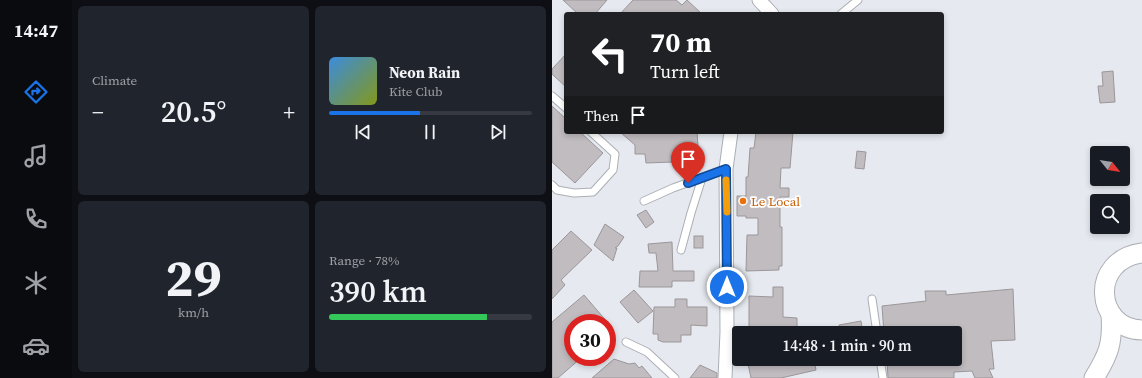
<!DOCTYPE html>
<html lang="en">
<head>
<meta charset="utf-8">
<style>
	:root { --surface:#171b24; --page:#20242c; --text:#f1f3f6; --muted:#9ea1a6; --line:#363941; --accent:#1a73e8 }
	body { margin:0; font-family:"Source Serif 4",serif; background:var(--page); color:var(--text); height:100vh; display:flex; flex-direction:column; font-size:15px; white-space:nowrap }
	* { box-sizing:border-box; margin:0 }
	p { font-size:13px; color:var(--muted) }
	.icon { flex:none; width:22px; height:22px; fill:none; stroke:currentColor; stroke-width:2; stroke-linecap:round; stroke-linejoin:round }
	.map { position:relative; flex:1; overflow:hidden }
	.sheet { display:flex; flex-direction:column; gap:6px; padding:6px; background:#0d0f14; width:480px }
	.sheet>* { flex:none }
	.top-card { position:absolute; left:12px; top:12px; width:380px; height:122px; border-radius:4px; box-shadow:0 2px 6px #0003; background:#202124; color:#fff; overflow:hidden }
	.needle { width:26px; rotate:120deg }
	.buttons { position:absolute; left:538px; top:146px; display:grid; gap:8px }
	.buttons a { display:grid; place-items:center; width:40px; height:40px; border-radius:4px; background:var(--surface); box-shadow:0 2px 6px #0003; font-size:20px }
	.speed { position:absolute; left:12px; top:314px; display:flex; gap:8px; font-size:20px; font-weight:700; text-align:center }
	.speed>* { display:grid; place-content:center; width:52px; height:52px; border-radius:50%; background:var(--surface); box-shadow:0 2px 6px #0003; line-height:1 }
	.speed .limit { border:6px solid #d22; background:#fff; color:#111 }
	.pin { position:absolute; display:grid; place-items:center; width:34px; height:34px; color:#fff; margin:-41px -17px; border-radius:50% 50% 50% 0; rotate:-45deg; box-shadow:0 0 4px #0007 }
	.pin .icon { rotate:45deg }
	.me { position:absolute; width:44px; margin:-22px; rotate:0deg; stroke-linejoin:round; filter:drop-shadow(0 0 3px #0008) }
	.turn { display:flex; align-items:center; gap:14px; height:84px; padding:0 20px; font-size:18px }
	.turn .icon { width:52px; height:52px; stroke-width:2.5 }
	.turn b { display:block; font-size:28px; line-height:34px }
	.then { display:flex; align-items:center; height:38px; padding:0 20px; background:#0003; gap:8px; font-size:15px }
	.big { font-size:30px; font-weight:600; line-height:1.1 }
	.sheet .widget { flex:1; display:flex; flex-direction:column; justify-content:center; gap:6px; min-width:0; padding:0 14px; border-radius:6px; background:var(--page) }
	.sheet .dial { align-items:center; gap:0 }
	.dial b { font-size:52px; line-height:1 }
	.song { display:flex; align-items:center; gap:12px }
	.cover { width:48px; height:48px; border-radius:6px; background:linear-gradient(135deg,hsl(210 70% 55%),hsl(70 70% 35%)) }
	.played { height:4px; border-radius:2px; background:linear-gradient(90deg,var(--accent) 45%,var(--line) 45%) }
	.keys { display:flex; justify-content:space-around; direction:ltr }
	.heat { display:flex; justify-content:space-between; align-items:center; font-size:22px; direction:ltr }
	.charge { height:6px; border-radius:3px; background:linear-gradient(90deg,#34c759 78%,var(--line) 0) }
	.sheet .tiles { flex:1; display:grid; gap:6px; grid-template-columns:repeat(2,1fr) }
	.trip { position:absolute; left:180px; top:326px; width:230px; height:40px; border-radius:4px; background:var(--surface); box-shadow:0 2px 6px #0003; font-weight:600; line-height:40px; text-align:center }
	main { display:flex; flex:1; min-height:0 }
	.tab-bar { display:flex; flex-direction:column; width:72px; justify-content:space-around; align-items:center; background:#090b0e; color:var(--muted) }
	.tab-bar .icon { width:28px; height:28px }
	.tab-bar .on { color:var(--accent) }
	.tab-bar b { font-size:18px; color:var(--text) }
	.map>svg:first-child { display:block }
	.building { fill:#c1bcc0; stroke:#9b9699 }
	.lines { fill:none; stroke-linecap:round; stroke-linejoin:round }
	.service-casing { stroke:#abafb4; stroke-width:9 }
	.minor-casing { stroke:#abafb4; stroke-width:15 }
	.secondary-casing { stroke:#abafb4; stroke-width:21 }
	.service { stroke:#fff; stroke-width:7 }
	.minor { stroke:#fff; stroke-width:13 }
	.secondary { stroke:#fff; stroke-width:19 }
	.route-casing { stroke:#114b97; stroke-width:10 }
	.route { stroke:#1a73e8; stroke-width:7 }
	.slow { stroke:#f59e0b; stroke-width:7 }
	.food-dot { fill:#e8710a; stroke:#fff; stroke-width:1.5 }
	.labels { text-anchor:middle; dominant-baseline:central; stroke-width:3.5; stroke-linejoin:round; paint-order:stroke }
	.food-label { font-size:13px; fill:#c56008; stroke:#fff; text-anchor:start }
</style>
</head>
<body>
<main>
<nav class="tab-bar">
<b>14:47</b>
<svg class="icon on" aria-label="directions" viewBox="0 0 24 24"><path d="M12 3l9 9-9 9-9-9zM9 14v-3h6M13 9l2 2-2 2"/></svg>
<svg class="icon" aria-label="music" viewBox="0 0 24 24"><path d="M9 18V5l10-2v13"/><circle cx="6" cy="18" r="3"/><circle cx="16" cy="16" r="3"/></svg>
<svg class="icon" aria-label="phone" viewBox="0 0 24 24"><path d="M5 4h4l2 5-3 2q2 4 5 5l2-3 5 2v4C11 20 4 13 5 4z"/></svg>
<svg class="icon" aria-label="climate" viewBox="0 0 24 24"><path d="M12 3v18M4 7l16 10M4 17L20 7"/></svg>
<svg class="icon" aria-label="car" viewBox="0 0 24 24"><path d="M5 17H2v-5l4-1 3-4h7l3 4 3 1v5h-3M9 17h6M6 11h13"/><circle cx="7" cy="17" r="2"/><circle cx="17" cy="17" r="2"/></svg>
</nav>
<section class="sheet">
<div class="tiles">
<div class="widget"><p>Climate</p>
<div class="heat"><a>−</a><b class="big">20.5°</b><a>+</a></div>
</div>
<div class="widget">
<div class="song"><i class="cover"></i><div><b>Neon Rain</b><p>Kite Club</p></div></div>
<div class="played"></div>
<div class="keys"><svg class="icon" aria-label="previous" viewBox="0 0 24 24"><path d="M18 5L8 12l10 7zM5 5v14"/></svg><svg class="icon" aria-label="pause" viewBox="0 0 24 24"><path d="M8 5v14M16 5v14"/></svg><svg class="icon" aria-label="next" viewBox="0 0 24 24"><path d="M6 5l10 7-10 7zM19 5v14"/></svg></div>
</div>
<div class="widget dial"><b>29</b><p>km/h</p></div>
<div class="widget"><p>Range · 78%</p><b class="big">390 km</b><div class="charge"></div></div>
</div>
</section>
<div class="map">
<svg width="590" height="378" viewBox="0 0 590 378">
	<rect width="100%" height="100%" fill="#e6eaf0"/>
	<g class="building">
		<polygon points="11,0 55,0 43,14 26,14"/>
		<polygon points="81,0 124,0 130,5 135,0 150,14 68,14"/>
		<polygon points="14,54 14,87 0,74 0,69"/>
		<polygon points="561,71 563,102 548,103 546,86 551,86 550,72"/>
		<polygon points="0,106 14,119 14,132 28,132 51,153 23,183 0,162"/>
		<polygon points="68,132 145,132 147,161 94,163 93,154 83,154 83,145"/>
		<polygon points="204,132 241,132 238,168 229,168 228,188 237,188 237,197 228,197 228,227 230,227 230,266 227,266 227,270 194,271 195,235 206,235 206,218 194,218 194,216 185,216 185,196 194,196 194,177 196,177 198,148 202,148"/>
		<polygon points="305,151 314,152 312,169 303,168"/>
		<polygon points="94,210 102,222 94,228 85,215"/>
		<polygon points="53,224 72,237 66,246 63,248 65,248 61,261 42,245"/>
		<polygon points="19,231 40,250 9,280 13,285 0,299 0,250"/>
		<rect x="142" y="236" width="9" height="12"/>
		<polygon points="120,242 121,271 142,271 142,281 120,281 120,287 87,287 88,271 106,271 104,253 97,253 96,244"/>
		<polygon points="221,287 231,287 231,317 245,318 245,332 214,332 213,328 197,327 197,296 221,297"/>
		<polygon points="461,289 463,340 439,341 442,369 437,369 441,378 423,378 420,371 402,372 402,378 336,378 335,359 403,359 403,333 332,333 330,306 374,301 373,291 394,291 394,295"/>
		<polygon points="82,290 101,311 86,323 68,302"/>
		<polygon points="32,295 56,323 21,323 21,357 30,357 6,378 0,378 0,322"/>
		<polygon points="123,299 135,299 135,307 155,307 155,326 139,325 139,335 129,335 129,342 111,342 106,340 106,334 101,334 102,307 123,307"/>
		<polygon points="309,321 311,333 288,333 287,325"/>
		<polygon points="62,359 77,364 83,363 87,368 90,366 100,378 40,378"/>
		<polygon points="195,359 262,359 264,370 229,378 199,378"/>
		<polygon points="148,365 165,373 165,378 138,378"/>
	</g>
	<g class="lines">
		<g class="service-casing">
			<g id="service">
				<polyline points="289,14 306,0"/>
				<polyline points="0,96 14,108"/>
				<polyline points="0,185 5,190 22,193 41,192 61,170 63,154 39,132"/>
				<polyline points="92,201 121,188 174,169"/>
				<polyline points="129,250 139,213 150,178"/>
				<polyline points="320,299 325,333"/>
				<polyline points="74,342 95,352 123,378"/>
				<polyline points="328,359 331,378"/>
			</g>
		</g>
		<g class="minor-casing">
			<g id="minor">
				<polyline points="207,0 220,14"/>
				<polyline points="173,378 175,332 174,169 179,132"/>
			</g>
		</g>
		<g class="secondary-casing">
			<g id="secondary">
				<path d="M590 253C537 260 543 329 590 330"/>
				<path d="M542 378C557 354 561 343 559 314"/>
			</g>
		</g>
		<use href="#service" class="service"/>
		<use href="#minor" class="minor"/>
		<use href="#secondary" class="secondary"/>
	</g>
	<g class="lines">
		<g class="route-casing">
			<polyline id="route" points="136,183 174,169 175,287"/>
		</g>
		<use href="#route" class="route"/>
		<polyline class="slow" points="174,180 175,212"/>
	</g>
	<circle class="food-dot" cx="191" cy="201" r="4"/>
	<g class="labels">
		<g class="food-label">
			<text x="199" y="201">Le Local</text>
		</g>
	</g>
</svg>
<div class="buttons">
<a><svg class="needle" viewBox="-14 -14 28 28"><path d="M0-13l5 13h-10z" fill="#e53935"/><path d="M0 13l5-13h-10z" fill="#9ea1a6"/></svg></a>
<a><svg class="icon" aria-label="search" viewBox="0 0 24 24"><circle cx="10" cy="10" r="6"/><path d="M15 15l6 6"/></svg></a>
</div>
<div class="speed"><div class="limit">30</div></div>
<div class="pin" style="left:136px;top:183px;background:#d93025"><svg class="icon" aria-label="arrive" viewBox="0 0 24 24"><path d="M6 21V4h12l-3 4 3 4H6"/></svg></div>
<svg class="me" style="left:175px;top:287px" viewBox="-20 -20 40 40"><circle r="17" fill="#1a73e8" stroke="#fff" stroke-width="3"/><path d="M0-11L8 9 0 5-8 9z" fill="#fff"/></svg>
<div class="trip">14:48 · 1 min · 90 m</div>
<div class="top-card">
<div class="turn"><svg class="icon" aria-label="left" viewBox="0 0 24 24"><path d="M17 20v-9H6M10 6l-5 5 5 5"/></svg><div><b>70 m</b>Turn left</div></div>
<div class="then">Then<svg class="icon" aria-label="arrive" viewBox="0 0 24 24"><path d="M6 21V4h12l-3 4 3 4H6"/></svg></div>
</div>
</div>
</main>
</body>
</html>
